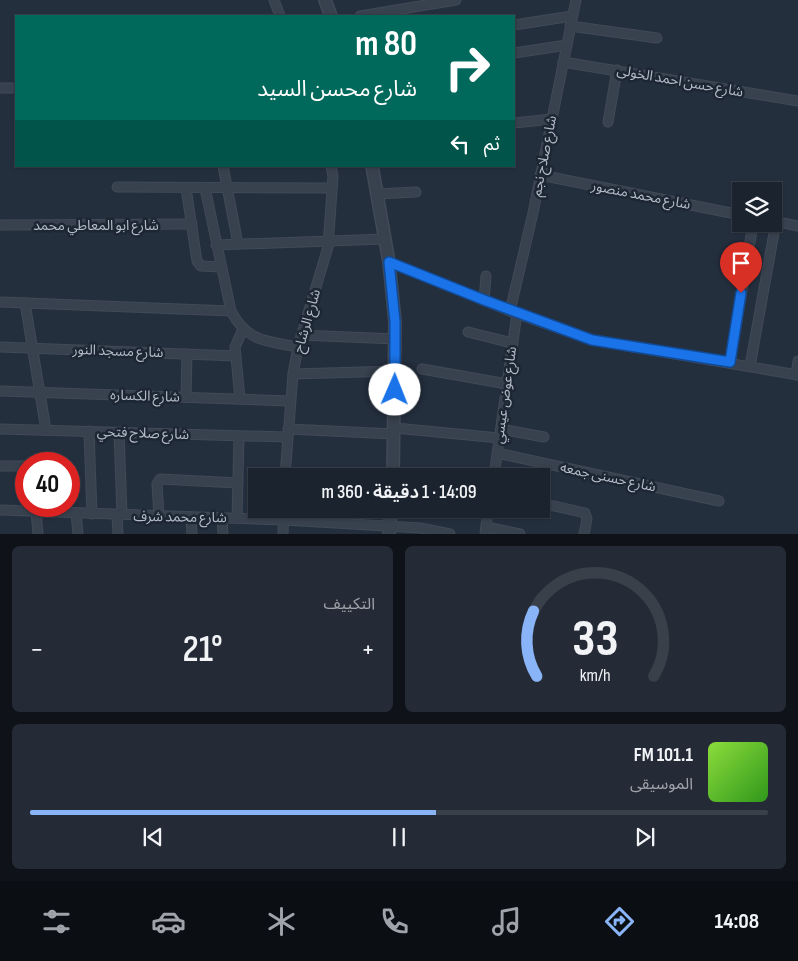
<!DOCTYPE html>
<html lang="ar">
<head>
<meta charset="utf-8">
<style>
	:root { --surface:#1b232e; --page:#242b36; --text:#f1f3f6; --muted:#a0a4aa; --line:#39404a; --accent:#8ab4f8 }
	body { margin:0; font-family:"Sofia Sans Condensed","Noto Sans Arabic",sans-serif; background:var(--page); color:var(--text); direction:rtl; height:100vh; display:flex; flex-direction:column; font-size:19px; white-space:nowrap }
	* { box-sizing:border-box; margin:0 }
	p { font-size:16px; color:var(--muted) }
	.icon { flex:none; width:28px; height:28px; fill:none; stroke:currentColor; stroke-width:2; stroke-linecap:round; stroke-linejoin:round }
	.map { position:relative; height:534px; overflow:hidden; direction:ltr }
	.side { display:flex; flex-direction:column; gap:12px; padding:12px; background:#0f1319; flex:1 }
	.side>* { flex:none }
	.hud { position:absolute; left:15px; top:15px; width:500px; height:152px; border-radius:0px; box-shadow:0 1px 4px #0004,0 0 0 1px var(--line); direction:rtl; background:#00695c; color:#fff; overflow:hidden }
	.controls { position:absolute; left:732px; top:182px; display:grid; gap:10px }
	.controls a { display:grid; place-items:center; width:50px; height:50px; border-radius:0px; background:var(--surface); box-shadow:0 1px 4px #0004,0 0 0 1px var(--line); font-size:25px }
	.speed { position:absolute; left:15px; top:452px; display:flex; gap:10px; font-size:25px; font-weight:700; text-align:center }
	.speed>* { display:grid; place-content:center; width:65px; height:65px; border-radius:50%; background:var(--surface); box-shadow:0 1px 4px #0004,0 0 0 1px var(--line); line-height:1 }
	.speed .limit { border:8px solid #d22; background:#fff; color:#111 }
	.pin { position:absolute; display:grid; place-items:center; width:42px; height:42px; color:#fff; margin:-51px -21px; border-radius:50% 50% 50% 0; rotate:-45deg; box-shadow:0 0 5px #0007 }
	.pin .icon { rotate:45deg }
	.me { position:absolute; width:55px; margin:-28px; rotate:1deg; stroke-linejoin:round; filter:drop-shadow(0 0 4px #0008) }
	.turn { display:flex; align-items:center; gap:18px; height:105px; padding:0 15px; font-size:22px }
	.turn .icon { width:65px; height:65px; stroke-width:2.5 }
	.turn b { display:block; font-size:35px; line-height:42px }
	.then { display:flex; align-items:center; height:48px; padding:0 15px; background:#0003; gap:10px; font-size:19px }
	.big { font-size:38px; font-weight:600; line-height:1.1 }
	.side .tile { flex:1; display:flex; flex-direction:column; justify-content:center; gap:8px; min-width:0; padding:0 18px; border-radius:8px; background:var(--page) }
	.side .dial { align-items:center; gap:0 }
	.dial svg { height:130px; overflow:visible; fill:none; stroke:var(--line); stroke-width:7; stroke-linecap:round; text-anchor:middle }
	.dial text { fill:var(--text); stroke:none }
	.song { display:flex; align-items:center; gap:15px }
	.cover { width:60px; height:60px; border-radius:8px; background:linear-gradient(135deg,hsl(90 70% 55%),hsl(110 70% 35%)) }
	.played { height:5px; border-radius:2px; background:linear-gradient(90deg,var(--accent) 55%,var(--line) 55%) }
	.keys { display:flex; justify-content:space-around; direction:ltr }
	.heat { display:flex; justify-content:space-between; align-items:center; font-size:28px; direction:ltr }
	.side .tiles { flex:1; display:grid; gap:12px; grid-template-columns:1fr 1fr }
	.tile:last-child { grid-column:span 2 }
	.trip { position:absolute; left:248px; top:468px; width:302px; height:50px; border-radius:0px; background:var(--surface); box-shadow:0 1px 4px #0004,0 0 0 1px var(--line); font-weight:600; line-height:50px; text-align:center; direction:rtl }
	.tab-bar { display:flex; height:80px; justify-content:space-around; align-items:center; background:#0b0e12; color:var(--muted) }
	.tab-bar .icon { width:35px; height:35px }
	.tab-bar .current { color:var(--accent) }
	.tab-bar b { font-size:22px; color:var(--text) }
	.map>svg:first-child { display:block }
	.lines { fill:none; stroke-linecap:round; stroke-linejoin:round }
	.minor-casing { stroke:#414a57; stroke-width:11 }
	.tertiary-casing { stroke:#414a57; stroke-width:14 }
	.minor { stroke:#38414e; stroke-width:9 }
	.tertiary { stroke:#38414e; stroke-width:11 }
	.route-casing { stroke:#114b97; stroke-width:12 }
	.route { stroke:#1a73e8; stroke-width:9 }
	.labels { text-anchor:middle; dominant-baseline:central; stroke-width:5; stroke-linejoin:round; paint-order:stroke }
	.street-label { font-size:14px; fill:#b4bcc9; stroke:#1d2633 }
</style>
</head>
<body>
<div class="map">
<svg width="798" height="534" viewBox="0 0 798 534">
	<rect width="100%" height="100%" fill="#242f3e"/>
	<g class="lines">
		<g class="minor-casing">
			<g id="minor">
				<polyline points="274,0 280,16"/>
				<polyline points="360,16 456,0"/>
				<polyline points="514,25 572,16"/>
				<polyline points="570,26 657,38"/>
				<polyline points="514,53 567,45"/>
				<polyline points="563,62 798,101"/>
				<polyline points="0,88 16,88"/>
				<polyline points="608,122 617,70"/>
				<polyline points="514,123 552,119"/>
				<polyline points="223,166 238,244"/>
				<polyline points="540,175 741,215"/>
				<polyline points="117,187 332,188"/>
				<polyline points="186,188 197,261 201,266 221,267"/>
				<path d="M205 188 231 311C247 342 267 341 298 347"/>
				<polyline points="377,194 416,192"/>
				<polyline points="774,221 798,226"/>
				<polyline points="0,225 192,224"/>
				<polyline points="216,245 385,239"/>
				<polyline points="389,262 510,311 592,340 798,375"/>
				<polyline points="484,301 486,276"/>
				<polyline points="0,302 231,311"/>
				<polyline points="25,303 46,430"/>
				<polyline points="510,311 533,213 576,0"/>
				<polyline points="468,332 512,343"/>
				<polyline points="301,335 395,339"/>
				<polyline points="0,347 236,356"/>
				<polyline points="730,363 753,224"/>
				<polyline points="750,366 776,222"/>
				<polyline points="422,369 507,384"/>
				<polyline points="293,374 395,371"/>
				<polyline points="796,375 798,361"/>
				<polyline points="0,391 290,401"/>
				<polyline points="186,397 187,354"/>
				<polyline points="240,399 235,347 243,329"/>
				<polyline points="395,428 499,438"/>
				<polyline points="0,429 287,437"/>
				<polyline points="288,429 394,434"/>
				<polyline points="501,429 544,437"/>
				<polyline points="89,431 92,514"/>
				<polyline points="119,432 122,515"/>
				<polyline points="497,453 719,501"/>
				<polyline points="0,466 26,466"/>
				<polyline points="285,476 293,374 298,347 328,247 333,176 331,166"/>
				<polyline points="494,476 517,313"/>
				<polyline points="541,503 585,513 587,519 584,534"/>
				<polyline points="0,510 284,520 420,528 450,534"/>
				<polyline points="36,511 38,534"/>
				<polyline points="76,513 78,534"/>
				<polyline points="117,515 118,534"/>
				<polyline points="159,516 157,484 160,479 238,483"/>
				<polyline points="191,517 192,534"/>
				<polyline points="222,517 223,534"/>
				<polyline points="237,518 239,436"/>
				<polyline points="486,527 520,534"/>
				<polyline points="283,534 284,509"/>
				<polyline points="485,534 488,509"/>
			</g>
		</g>
		<g class="tertiary-casing">
			<g id="tertiary">
				<polyline points="325,0 331,16"/>
				<polyline points="372,166 389,262 395,322 393,476"/>
				<polyline points="389,534 391,509"/>
			</g>
		</g>
		<use href="#minor" class="minor"/>
		<use href="#tertiary" class="tertiary"/>
	</g>
	<g class="lines">
		<g class="route-casing">
			<polyline id="route" points="395,390 395,322 389,262 484,300 592,340 730,362 741,293"/>
		</g>
		<use href="#route" class="route"/>
	</g>
	<g class="labels">
		<g class="street-label">
			<text transform="translate(680 81) rotate(10)">شارع حسن احمد الخولى</text>
			<text transform="translate(544 156) rotate(-79)">شارع صلاح نجم</text>
			<text transform="translate(641 195) rotate(11)">شارع محمد منصور</text>
			<text x="96" y="225">شارع ابو المعاطي محمد</text>
			<text transform="translate(307 321) rotate(-74)">شارع الرشاح</text>
			<text transform="translate(118 351) rotate(2)">شارع مسجد النور</text>
			<text transform="translate(505 395) rotate(-82)">شارع عوض عيسي</text>
			<text transform="translate(145 396) rotate(2)">شارع الكساره</text>
			<text transform="translate(143 433) rotate(2)">شارع صلاح فتحي</text>
			<text transform="translate(608 477) rotate(12)">شارع حسنى جمعه</text>
			<text transform="translate(180 517) rotate(1)">شارع محمد شرف</text>
		</g>
	</g>
</svg>
<div class="controls">
<a><svg class="icon" aria-label="layers" viewBox="0 0 24 24"><path d="M12 4l9 5-9 5-9-5zM3 14l9 5 9-5"/></svg></a>
</div>
<div class="speed"><div class="limit">40</div></div>
<div class="pin" style="left:741px;top:293px;background:#d93025"><svg class="icon" aria-label="arrive" viewBox="0 0 24 24"><path d="M6 21V4h12l-3 4 3 4H6"/></svg></div>
<svg class="me" style="left:395px;top:390px" viewBox="-20 -20 40 40"><circle r="19" fill="#fff"/><path d="M0-13L10 11 0 6-10 11z" fill="#1a73e8"/></svg>
<div class="trip">14:09 · 1 دقيقة · 360 m</div>
<div class="hud">
<div class="turn"><svg class="icon" aria-label="right" viewBox="0 0 24 24"><path d="M7 20v-9h11M14 6l5 5-5 5"/></svg><div><b>80 m</b>شارع محسن السيد</div></div>
<div class="then">ثم<svg class="icon" aria-label="left" viewBox="0 0 24 24"><path d="M17 20v-9H6M10 6l-5 5 5 5"/></svg></div>
</div>
</div>
<section class="side">
<div class="tiles">
<div class="tile dial"><svg viewBox="0 0 100 80">
<path d="M14 69A42 42 0 1 1 86 69"/>
<path d="M14 69A42 42 0 0 1 12 29" stroke="#8ab4f8"/>
<text x="50" y="56" font-size="32" font-weight="700">33</text>
<text x="50" y="72" font-size="11">km/h</text>
</svg></div>
<div class="tile"><p>التكييف</p>
<div class="heat"><a>−</a><b class="big">21°</b><a>+</a></div>
</div>
<div class="tile">
<div class="song"><i class="cover"></i><div><b>101.1 FM</b><p>الموسيقى</p></div></div>
<div class="played"></div>
<div class="keys"><svg class="icon" aria-label="previous" viewBox="0 0 24 24"><path d="M18 5L8 12l10 7zM5 5v14"/></svg><svg class="icon" aria-label="pause" viewBox="0 0 24 24"><path d="M8 5v14M16 5v14"/></svg><svg class="icon" aria-label="next" viewBox="0 0 24 24"><path d="M6 5l10 7-10 7zM19 5v14"/></svg></div>
</div>
</div>
</section>
<nav class="tab-bar">
<b>14:08</b>
<svg class="icon current" aria-label="directions" viewBox="0 0 24 24"><path d="M12 3l9 9-9 9-9-9zM9 14v-3h6M13 9l2 2-2 2"/></svg>
<svg class="icon" aria-label="music" viewBox="0 0 24 24"><path d="M9 18V5l10-2v13"/><circle cx="6" cy="18" r="3"/><circle cx="16" cy="16" r="3"/></svg>
<svg class="icon" aria-label="phone" viewBox="0 0 24 24"><path d="M5 4h4l2 5-3 2q2 4 5 5l2-3 5 2v4C11 20 4 13 5 4z"/></svg>
<svg class="icon" aria-label="climate" viewBox="0 0 24 24"><path d="M12 3v18M4 7l16 10M4 17L20 7"/></svg>
<svg class="icon" aria-label="car" viewBox="0 0 24 24"><path d="M5 17H2v-5l4-1 3-4h7l3 4 3 1v5h-3M9 17h6M6 11h13"/><circle cx="7" cy="17" r="2"/><circle cx="17" cy="17" r="2"/></svg>
<svg class="icon" aria-label="filters" viewBox="0 0 24 24"><path d="M4 7h16M4 17h16"/><circle cx="9" cy="7" r="2"/><circle cx="15" cy="17" r="2"/></svg>
</nav>
</body>
</html>
